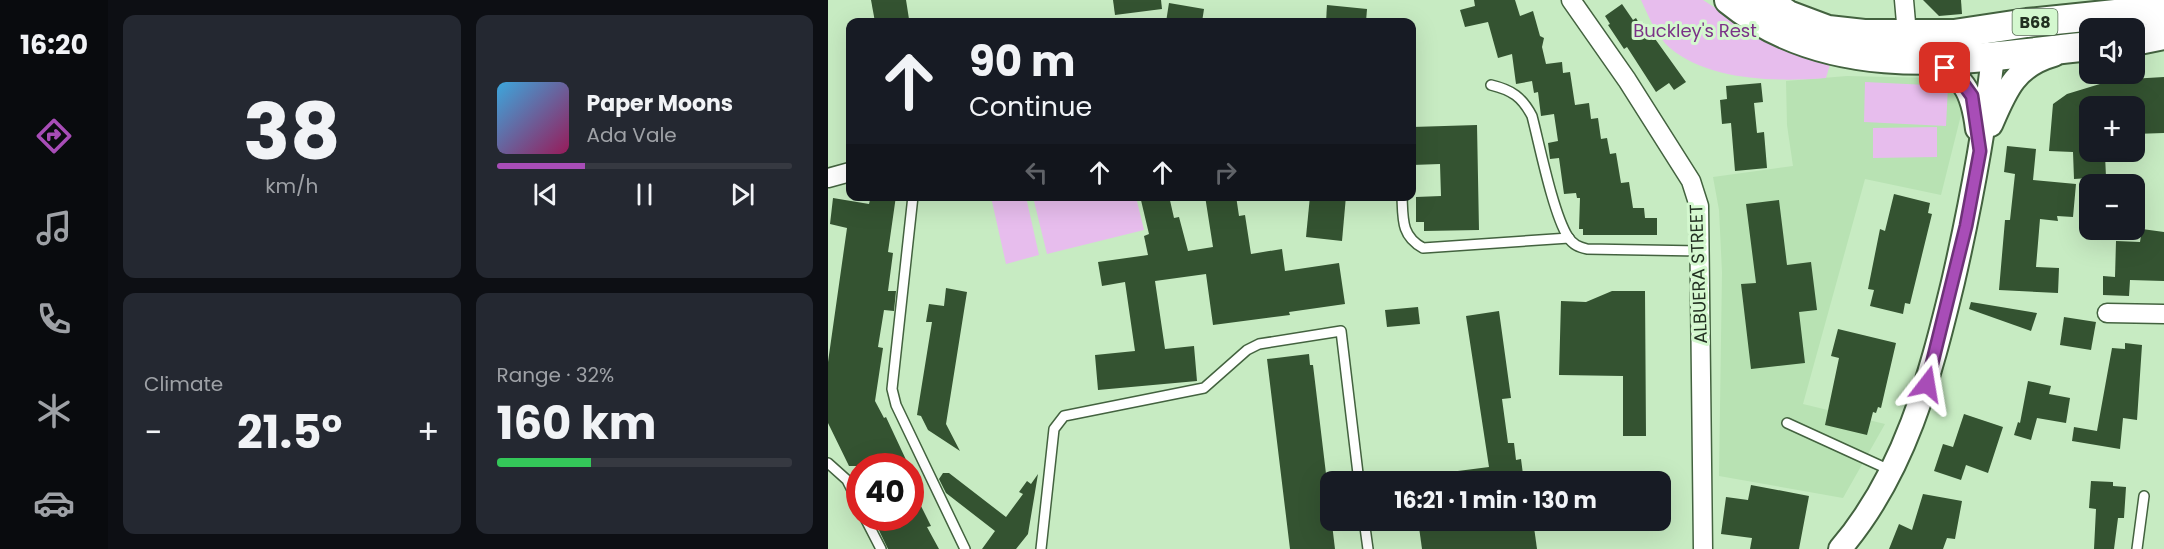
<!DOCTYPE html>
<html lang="en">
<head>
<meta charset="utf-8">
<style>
	:root { --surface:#171b24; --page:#242831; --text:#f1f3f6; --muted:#9ea1a6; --line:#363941; --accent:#a84db7 }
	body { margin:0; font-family:Poppins,sans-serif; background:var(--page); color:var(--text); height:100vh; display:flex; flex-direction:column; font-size:22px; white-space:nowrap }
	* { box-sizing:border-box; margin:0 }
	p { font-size:20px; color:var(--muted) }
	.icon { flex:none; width:33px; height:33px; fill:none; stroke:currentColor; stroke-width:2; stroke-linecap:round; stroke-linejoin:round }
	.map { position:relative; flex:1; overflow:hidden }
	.panel { display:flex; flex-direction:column; gap:15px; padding:15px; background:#0d0f14; width:720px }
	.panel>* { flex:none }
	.hud { position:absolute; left:18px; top:18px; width:570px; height:183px; border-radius:12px; box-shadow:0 6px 24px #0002; background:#171b24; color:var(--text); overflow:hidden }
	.tools { position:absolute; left:1251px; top:18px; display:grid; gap:12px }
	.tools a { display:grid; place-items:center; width:66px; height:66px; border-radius:12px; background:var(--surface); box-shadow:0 6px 24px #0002; font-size:30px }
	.speed { position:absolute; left:18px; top:453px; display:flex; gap:12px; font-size:30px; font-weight:700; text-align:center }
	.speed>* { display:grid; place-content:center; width:78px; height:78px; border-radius:50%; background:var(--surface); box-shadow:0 6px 24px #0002; line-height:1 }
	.speed .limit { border:9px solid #d22; background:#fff; color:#111 }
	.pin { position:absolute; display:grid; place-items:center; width:51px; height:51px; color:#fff; margin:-26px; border-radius:12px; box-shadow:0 3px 9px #0006 }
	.me { position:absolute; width:66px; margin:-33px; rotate:14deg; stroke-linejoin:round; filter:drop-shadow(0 0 4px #0008) }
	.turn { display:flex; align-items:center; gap:21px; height:126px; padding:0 24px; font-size:27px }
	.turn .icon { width:78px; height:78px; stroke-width:2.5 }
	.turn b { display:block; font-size:42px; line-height:51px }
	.lanes { display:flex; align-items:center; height:57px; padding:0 24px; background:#0003; justify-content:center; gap:30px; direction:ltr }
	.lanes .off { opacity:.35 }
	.big { font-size:45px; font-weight:700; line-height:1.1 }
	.panel .tile { flex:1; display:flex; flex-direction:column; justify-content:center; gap:9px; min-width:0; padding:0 21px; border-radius:12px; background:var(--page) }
	.panel .dial { align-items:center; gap:0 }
	.dial b { font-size:78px; line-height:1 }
	.song { display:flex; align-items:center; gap:18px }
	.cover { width:72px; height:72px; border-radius:9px; background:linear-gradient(135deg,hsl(200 70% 55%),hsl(330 70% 35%)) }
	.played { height:6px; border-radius:3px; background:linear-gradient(90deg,var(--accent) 30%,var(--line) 30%) }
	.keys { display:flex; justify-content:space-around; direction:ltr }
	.heat { display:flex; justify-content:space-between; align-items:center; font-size:33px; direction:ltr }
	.charge { height:9px; border-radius:4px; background:linear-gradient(90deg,#34c759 32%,var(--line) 0) }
	.panel .tiles { flex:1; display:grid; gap:15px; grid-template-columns:repeat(2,1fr) }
	.trip { position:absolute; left:492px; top:471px; width:351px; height:60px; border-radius:12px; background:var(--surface); box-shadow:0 6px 24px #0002; font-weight:700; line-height:60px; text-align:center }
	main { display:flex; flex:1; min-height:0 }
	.menu { display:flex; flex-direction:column; width:108px; justify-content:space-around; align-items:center; background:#090b0e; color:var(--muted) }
	.menu .icon { width:42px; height:42px }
	.menu .on { color:var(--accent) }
	.menu b { font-size:27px; color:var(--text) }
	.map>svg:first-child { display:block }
	.built { fill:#b8e2b3 }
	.green { fill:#e7bded }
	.building { fill:#345331 }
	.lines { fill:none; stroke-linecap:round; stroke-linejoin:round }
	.service-casing { stroke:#43623f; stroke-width:12 }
	.minor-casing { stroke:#43623f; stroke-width:21 }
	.tertiary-casing { stroke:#43623f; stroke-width:26 }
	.primary-casing { stroke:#43623f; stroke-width:32 }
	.service { stroke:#fff; stroke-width:9 }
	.minor { stroke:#fff; stroke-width:18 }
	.tertiary { stroke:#fff; stroke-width:22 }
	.primary { stroke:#fff; stroke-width:28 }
	.route-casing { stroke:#6d3277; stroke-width:15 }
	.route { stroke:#a84db7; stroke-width:10 }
	.labels { text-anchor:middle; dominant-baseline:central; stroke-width:6; stroke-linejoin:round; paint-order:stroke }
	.shield { fill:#d4f8cf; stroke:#576c55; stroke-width:1.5 }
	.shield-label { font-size:16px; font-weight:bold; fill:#223021 }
	.park-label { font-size:18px; fill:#7b3287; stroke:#d4f8cf }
	.street-label { font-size:18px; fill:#223021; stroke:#d4f8cf }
</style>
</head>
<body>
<main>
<nav class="menu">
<b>16:20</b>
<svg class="icon on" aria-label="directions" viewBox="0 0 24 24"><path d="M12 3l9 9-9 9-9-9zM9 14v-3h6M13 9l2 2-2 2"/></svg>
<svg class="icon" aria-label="music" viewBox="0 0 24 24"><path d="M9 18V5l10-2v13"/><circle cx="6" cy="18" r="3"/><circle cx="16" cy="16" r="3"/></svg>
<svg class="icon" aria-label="phone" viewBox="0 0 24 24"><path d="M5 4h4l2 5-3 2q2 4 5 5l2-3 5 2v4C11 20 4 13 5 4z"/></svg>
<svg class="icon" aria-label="climate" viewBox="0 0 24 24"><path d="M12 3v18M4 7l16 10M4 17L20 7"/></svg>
<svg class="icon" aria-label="car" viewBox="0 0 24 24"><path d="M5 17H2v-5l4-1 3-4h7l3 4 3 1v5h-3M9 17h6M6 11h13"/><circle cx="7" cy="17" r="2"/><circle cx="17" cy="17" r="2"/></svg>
</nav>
<section class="panel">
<div class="tiles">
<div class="tile dial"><b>38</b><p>km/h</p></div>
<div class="tile">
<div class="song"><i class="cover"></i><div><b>Paper Moons</b><p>Ada Vale</p></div></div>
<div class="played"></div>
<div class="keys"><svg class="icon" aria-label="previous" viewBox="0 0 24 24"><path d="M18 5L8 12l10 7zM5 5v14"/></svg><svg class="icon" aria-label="pause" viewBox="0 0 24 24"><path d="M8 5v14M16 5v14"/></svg><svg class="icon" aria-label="next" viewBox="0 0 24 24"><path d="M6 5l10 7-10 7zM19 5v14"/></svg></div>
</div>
<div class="tile"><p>Climate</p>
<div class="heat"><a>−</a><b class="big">21.5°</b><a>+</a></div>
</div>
<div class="tile"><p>Range · 32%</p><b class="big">160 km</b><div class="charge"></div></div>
</div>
</section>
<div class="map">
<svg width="1336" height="549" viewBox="0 0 1336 549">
	<rect width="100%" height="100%" fill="#c7ebc2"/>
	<polygon class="built" points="1019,76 1106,78 1126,88 1133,99 1134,111 1113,195 1037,179 975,404 1057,424 1015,498 891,476 894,272 891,210 885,177 965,166 959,125 958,81"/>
	<g class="green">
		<path d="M813 0H875L940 42 1002 64 998 78C949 82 881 81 842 48 829 37 820 15 813 0Z"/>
		<polygon points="1037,82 1120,86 1118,126 1036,122"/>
		<polygon points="1109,127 1109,157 1045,158 1045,128"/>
		<polygon points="163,197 198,197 211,255 178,264"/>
		<polygon points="205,197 308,197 316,230 219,254"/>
	</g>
	<g class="building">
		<polygon points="43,0 78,0 81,19 47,22"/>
		<polygon points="285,0 333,0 334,9 287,15"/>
		<polygon points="646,0 687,0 692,16 705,11 712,36 716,38 714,47 718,64 734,62 735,73 742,72 747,105 761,103 763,119 770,118 773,139 779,138 782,154 788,153 793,183 801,182 805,208 816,208 817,218 829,218 829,235 755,235 755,229 751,229 752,198 749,198 748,193 736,194 731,158 722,159 720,143 730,141 726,114 713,116 710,92 706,93 704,81 688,84 684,54 670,58 660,22 637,27 632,10 647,6"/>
		<polygon points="1095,0 1133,0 1134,14 1111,16"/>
		<polygon points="341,3 376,9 374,22 338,22"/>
		<polygon points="794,4 805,20 808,18 812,25 815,22 858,82 846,90 841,83 828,92 799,47 796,49 780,25 782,24 777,16"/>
		<polygon points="499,5 539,9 538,22 498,22"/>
		<polygon points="1336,77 1336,133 1306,134 1306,106 1262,106 1262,156 1277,155 1278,177 1246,179 1245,152 1221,151 1225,104 1239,94 1285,80"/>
		<polygon points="933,83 935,102 926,103 929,133 936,132 939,168 907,171 903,123 894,124 892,100 899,99 898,86"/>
		<polygon points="649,125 651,230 596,231 596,222 588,222 588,197 613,196 612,164 584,165 584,127"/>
		<polygon points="1179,146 1208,149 1205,180 1248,184 1245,217 1229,216 1230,221 1212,219 1208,267 1231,268 1230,293 1171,290 1177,220 1182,220 1187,174 1176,172"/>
		<polygon points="1066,194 1102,203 1100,213 1104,214 1082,304 1077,303 1075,314 1042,306 1046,290 1040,289 1052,229 1057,231"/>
		<polygon points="43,196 68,196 60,252 65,253 60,291 68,291 66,311 56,310 50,347 55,348 47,401 56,418 58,417 80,464 68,455 74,466 21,466 0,423 0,362 19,228 2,224 5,198 41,204"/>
		<polygon points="312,196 341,196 346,218 351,217 360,251 385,247 377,196 408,196 411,216 417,215 423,254 454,249 457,271 511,263 517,304 461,312 462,315 385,325 378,274 327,281 337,349 366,346 369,381 270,390 267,355 307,351 297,282 274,286 270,262 320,255 316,236 321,234"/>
		<polygon points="482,196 518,196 514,241 478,237"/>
		<polygon points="951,200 959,265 983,262 989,310 971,312 977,363 923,369 913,284 928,283 918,204"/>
		<polygon points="1314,229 1336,232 1336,281 1302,280 1301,296 1275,295 1275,276 1287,277 1288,241 1312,242"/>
		<polygon points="118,288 139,292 118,424 132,451 100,430 93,416 89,415 104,322 98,322 101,304 116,306"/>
		<polygon points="784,291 817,291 818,436 795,436 795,376 731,375 733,301 758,302"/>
		<polygon points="1143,302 1209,313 1203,331 1141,309"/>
		<polygon points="590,307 592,324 559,327 557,310"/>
		<polygon points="671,311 683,398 674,399 680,443 686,443 688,460 693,459 696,482 623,482 622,472 661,467 638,316"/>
		<polygon points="1236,317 1268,322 1263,350 1232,345"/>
		<polygon points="1010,329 1068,343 1053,408 1050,407 1048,413 1045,412 1039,435 997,425 1011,358 1003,356"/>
		<polygon points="1297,343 1314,345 1309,420 1295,418 1292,449 1244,441 1246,427 1269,431 1284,348 1297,349"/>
		<polygon points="481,354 482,365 485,365 507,549 462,549 439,359"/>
		<polygon points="1200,381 1223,386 1221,394 1242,398 1238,423 1209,418 1203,440 1186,435 1190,422 1192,423"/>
		<polygon points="1136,414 1175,427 1160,473 1138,465 1133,480 1106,471 1115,444 1125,447"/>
		<polygon points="115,473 121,473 178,517 195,494 191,492 199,481 203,484 210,474 200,534 188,549 154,549 167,531 118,493 111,479"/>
		<polygon points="1263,481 1285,482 1285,486 1298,487 1296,518 1290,518 1286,549 1266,549 1268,509 1261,508"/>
		<polygon points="82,484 103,526 99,527 111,549 60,549 45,518 82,518"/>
		<polygon points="923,485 981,496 971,549 922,549 924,538 893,534 898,497 920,500"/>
		<polygon points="1095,494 1134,501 1127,539 1119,538 1115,549 1061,549 1071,524 1084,530"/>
		<polygon points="590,520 705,520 709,549 594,549"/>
	</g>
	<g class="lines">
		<g class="service-casing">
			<g id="service">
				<path d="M663 85C684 90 694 97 704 116 712 147 725 213 740 237 745 245 751 247 759 249L872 251"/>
				<polyline points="85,196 64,389 68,405 137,549"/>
				<path d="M574 196C575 219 573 236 595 248L741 238"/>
				<polyline points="959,423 1064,471"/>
				<polyline points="0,463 19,480 32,506"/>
				<polyline points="37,518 53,549"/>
				<polyline points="536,520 540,549"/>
				<polyline points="213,549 226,429 236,416 376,388 419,350 431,344 513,331 531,482"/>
				<polyline points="1309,549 1316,496"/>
			</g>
		</g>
		<g class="minor-casing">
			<g id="minor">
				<polyline points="743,0 799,80 863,181 871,206 875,549"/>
				<polyline points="1076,0 1079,34"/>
				<polyline points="0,178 22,172"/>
				<polyline points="1279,313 1336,314"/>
			</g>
		</g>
		<g class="tertiary-casing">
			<g id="tertiary">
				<path d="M1098 60C1136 76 1144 89 1149 129"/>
				<path d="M1163 125C1178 90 1187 66 1226 55"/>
				<path d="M1012 549C1077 473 1102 377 1125 282 1142 208 1156 133 1165 57"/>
			</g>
		</g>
		<g class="primary-casing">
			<g id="primary">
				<path d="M901 0C1004 84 1139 59 1262 46"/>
				<polyline points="938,0 960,15 1000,30 1036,34 1126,34 1199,23 1336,9"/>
				<polyline points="1306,41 1336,35"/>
			</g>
		</g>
		<use href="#service" class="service"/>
		<use href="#minor" class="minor"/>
		<use href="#tertiary" class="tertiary"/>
		<use href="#primary" class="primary"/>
	</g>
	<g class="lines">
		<g class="route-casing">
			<polyline id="route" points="1099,384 1138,226 1152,151 1144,96 1131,78 1117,68"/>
		</g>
		<use href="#route" class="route"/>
	</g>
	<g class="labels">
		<rect class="shield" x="1184.5" y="9" width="45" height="26" rx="4.5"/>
		<g class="shield-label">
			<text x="1207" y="22">B68</text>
		</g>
		<g class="park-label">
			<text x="867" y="30">Buckley's Rest</text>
		</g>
		<g class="street-label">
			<text transform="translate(870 274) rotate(-92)">ALBUERA STREET</text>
		</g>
	</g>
</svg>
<div class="tools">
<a><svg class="icon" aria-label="sound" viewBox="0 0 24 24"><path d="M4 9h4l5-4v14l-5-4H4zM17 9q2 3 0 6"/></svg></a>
<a>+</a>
<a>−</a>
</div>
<div class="speed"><div class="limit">40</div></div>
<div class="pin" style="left:1117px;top:68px;background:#d93025"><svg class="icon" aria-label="arrive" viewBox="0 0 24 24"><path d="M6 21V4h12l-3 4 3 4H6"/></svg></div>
<svg class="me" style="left:1099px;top:384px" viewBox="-20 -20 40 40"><path d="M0-17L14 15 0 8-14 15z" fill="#a84db7" stroke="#fff" stroke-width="4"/></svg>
<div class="trip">16:21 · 1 min · 130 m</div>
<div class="hud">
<div class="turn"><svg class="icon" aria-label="ahead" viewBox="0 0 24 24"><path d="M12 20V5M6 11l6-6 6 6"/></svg><div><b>90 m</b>Continue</div></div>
<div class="lanes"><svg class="icon off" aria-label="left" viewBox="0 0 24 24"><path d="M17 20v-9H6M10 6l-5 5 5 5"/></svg><svg class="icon" aria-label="ahead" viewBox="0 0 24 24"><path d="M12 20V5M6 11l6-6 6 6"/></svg><svg class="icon" aria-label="ahead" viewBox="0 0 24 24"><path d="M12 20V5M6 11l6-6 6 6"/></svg><svg class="icon off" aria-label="right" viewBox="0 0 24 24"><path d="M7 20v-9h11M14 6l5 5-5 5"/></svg></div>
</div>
</div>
</main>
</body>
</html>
